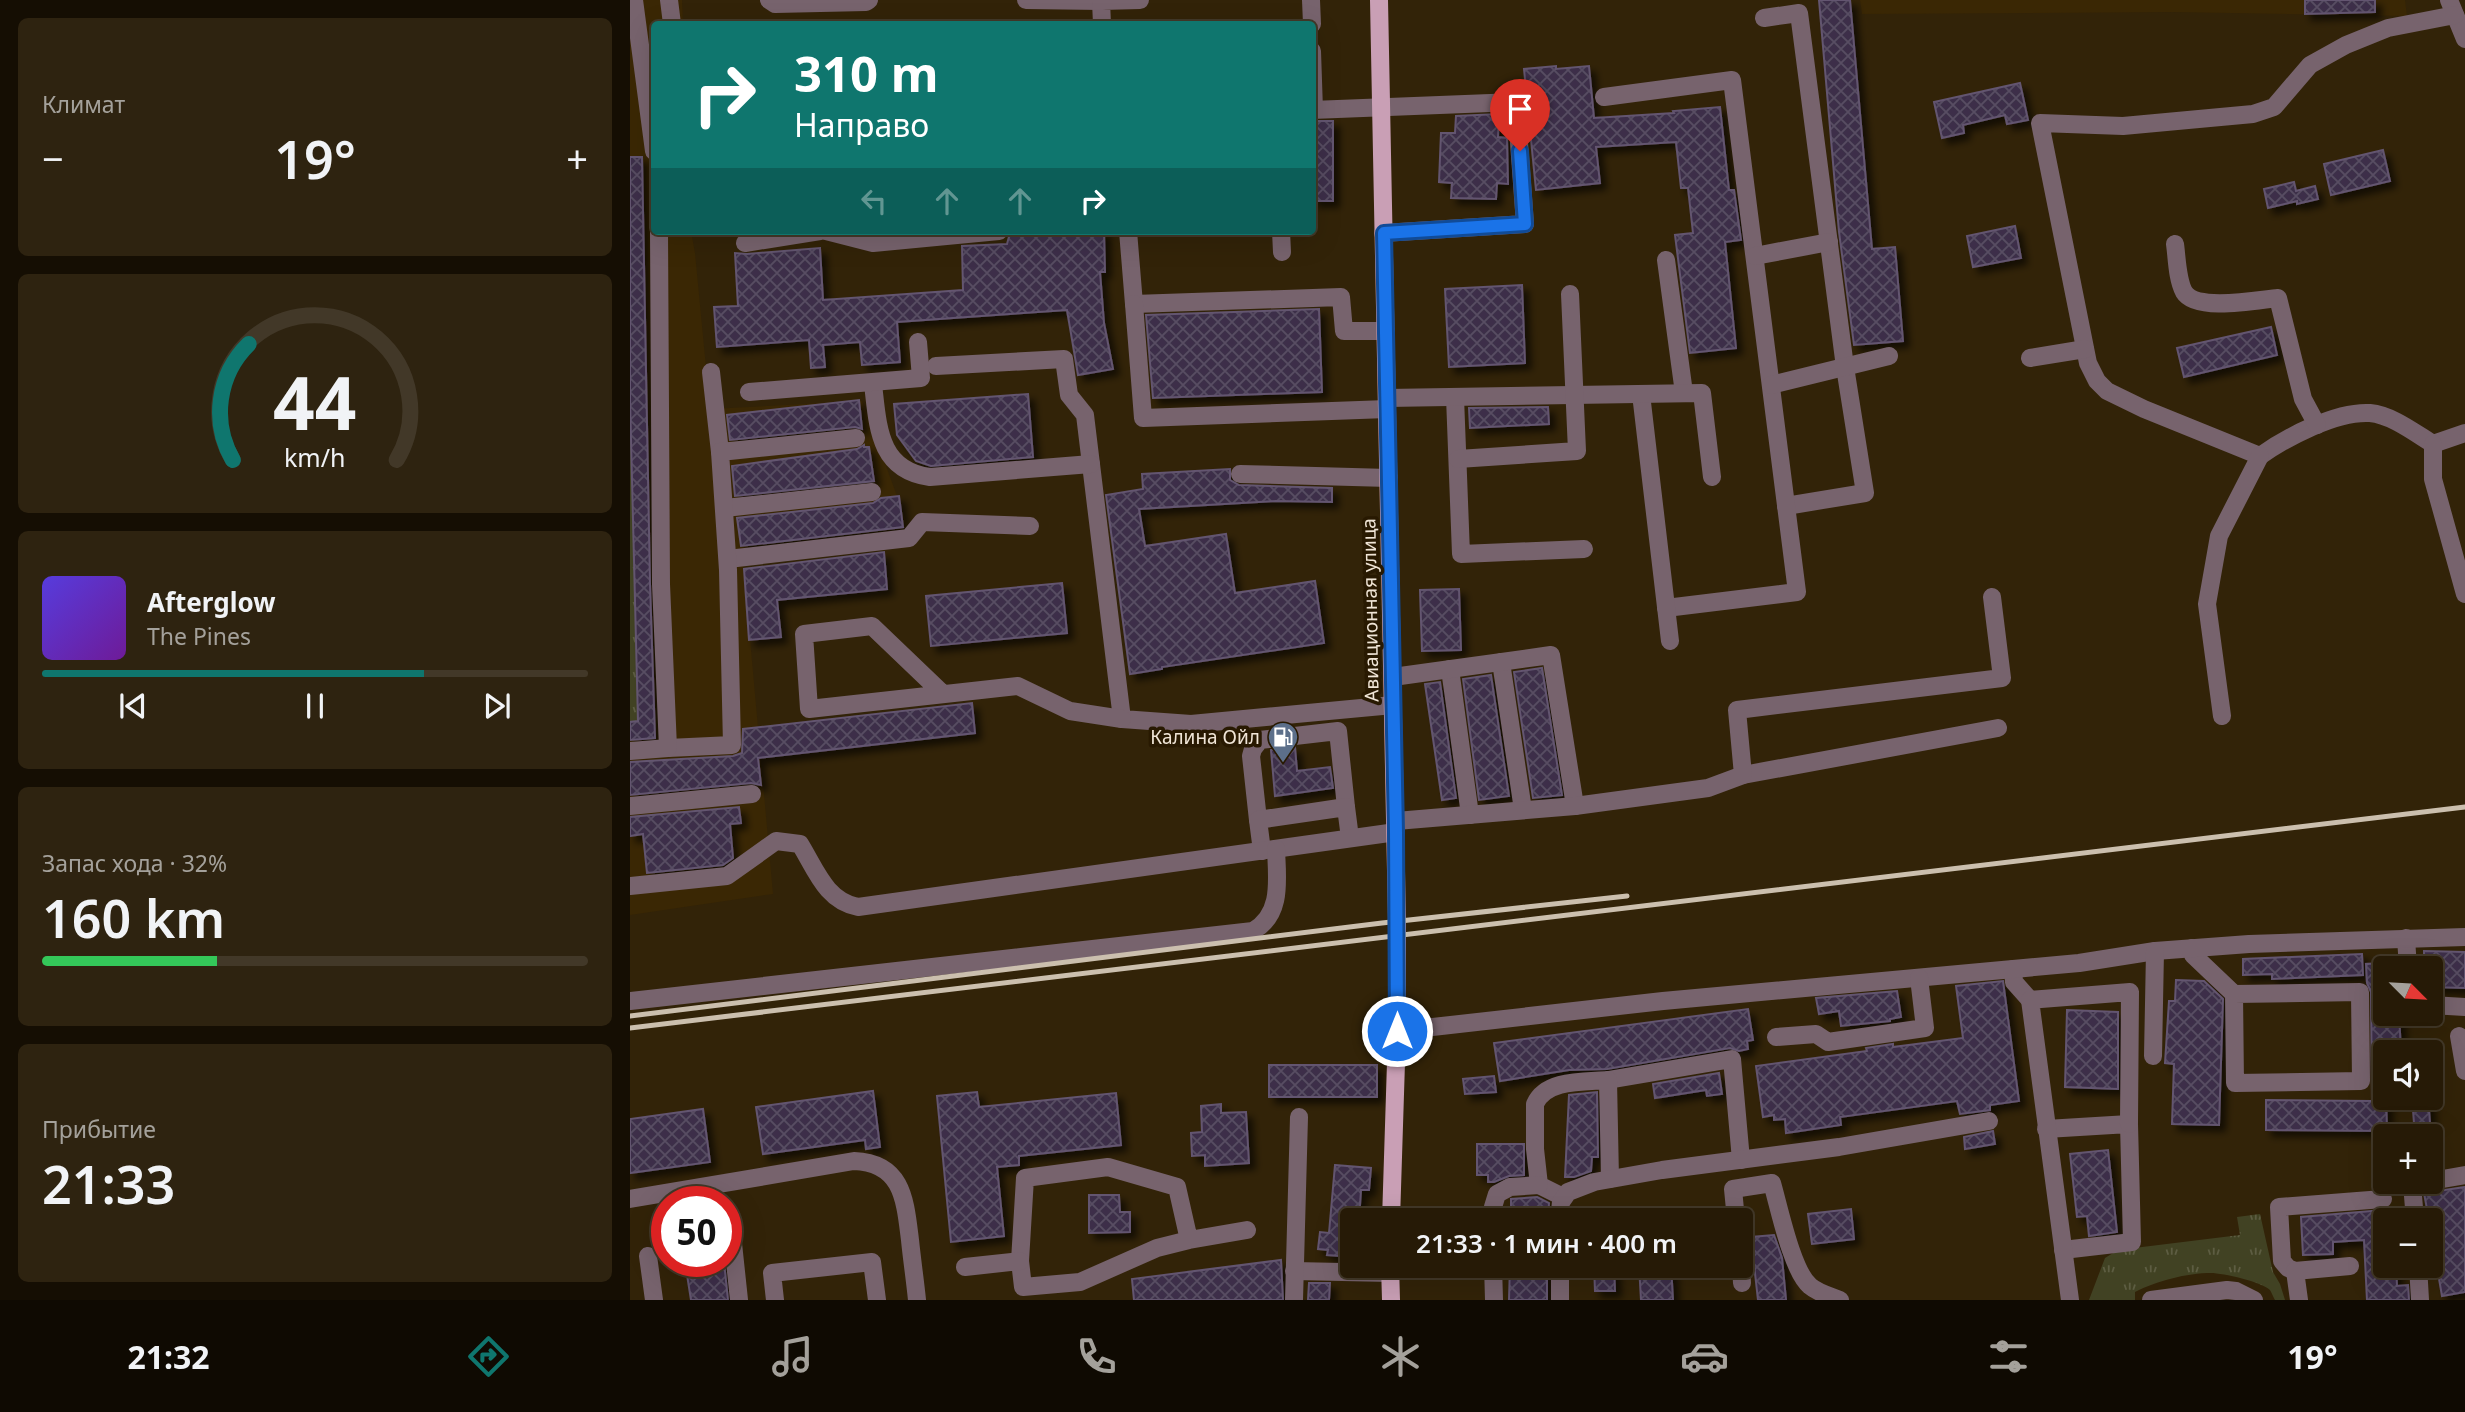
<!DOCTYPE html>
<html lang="ru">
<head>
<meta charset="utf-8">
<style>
	:root { --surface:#261a06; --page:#2e2310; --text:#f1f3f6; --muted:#a4a19b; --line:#423828; --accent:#0f766e }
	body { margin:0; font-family:"Noto Sans",sans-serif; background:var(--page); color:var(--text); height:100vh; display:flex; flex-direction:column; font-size:26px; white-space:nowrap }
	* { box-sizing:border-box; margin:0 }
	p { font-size:23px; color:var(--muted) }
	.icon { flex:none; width:38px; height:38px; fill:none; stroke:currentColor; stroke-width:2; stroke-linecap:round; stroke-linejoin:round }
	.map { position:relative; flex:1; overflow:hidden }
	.panel { display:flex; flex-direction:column; gap:18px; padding:18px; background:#150e03; width:630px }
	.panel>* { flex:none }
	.hud { position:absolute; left:21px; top:21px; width:665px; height:214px; border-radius:7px; box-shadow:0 7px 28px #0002,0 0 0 2px var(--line); background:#0f766e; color:#fff; overflow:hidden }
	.needle { width:46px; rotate:114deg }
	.controls { position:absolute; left:1743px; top:956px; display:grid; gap:14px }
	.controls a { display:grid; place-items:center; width:70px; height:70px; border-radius:7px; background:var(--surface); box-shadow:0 7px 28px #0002,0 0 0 2px var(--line); font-size:35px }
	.speed { position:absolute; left:21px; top:1186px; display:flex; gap:14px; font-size:35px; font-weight:700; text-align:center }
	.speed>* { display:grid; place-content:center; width:91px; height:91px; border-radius:50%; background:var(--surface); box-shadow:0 7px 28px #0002,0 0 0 2px var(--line); line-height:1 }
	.speed .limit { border:10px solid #d22; background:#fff; color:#111 }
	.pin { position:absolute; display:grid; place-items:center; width:60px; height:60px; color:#fff; margin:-72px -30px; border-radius:50% 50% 50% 0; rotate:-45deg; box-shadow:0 0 7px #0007 }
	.pin .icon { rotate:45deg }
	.me { position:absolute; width:77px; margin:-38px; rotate:0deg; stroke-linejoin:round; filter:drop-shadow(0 0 5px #0008) }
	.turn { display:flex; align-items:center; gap:24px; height:147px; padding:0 28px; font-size:32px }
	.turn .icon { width:91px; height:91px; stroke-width:2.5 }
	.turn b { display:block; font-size:49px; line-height:60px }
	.lanes { display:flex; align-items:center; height:66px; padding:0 28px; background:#0003; justify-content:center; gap:35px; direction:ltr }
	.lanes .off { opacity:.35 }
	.big { font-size:52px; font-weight:600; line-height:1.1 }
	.panel .widget { flex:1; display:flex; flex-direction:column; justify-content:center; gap:10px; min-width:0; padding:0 24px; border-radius:10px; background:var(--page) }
	.panel .dial { align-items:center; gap:0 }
	.dial svg { height:182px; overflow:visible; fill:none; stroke:var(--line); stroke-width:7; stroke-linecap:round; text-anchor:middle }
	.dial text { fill:var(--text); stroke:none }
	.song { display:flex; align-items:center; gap:21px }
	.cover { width:84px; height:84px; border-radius:10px; background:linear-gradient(135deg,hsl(250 70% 55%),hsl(280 70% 35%)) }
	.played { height:7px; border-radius:4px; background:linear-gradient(90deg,var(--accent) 70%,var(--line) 70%) }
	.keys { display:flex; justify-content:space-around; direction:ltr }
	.heat { display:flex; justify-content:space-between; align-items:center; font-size:38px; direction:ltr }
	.charge { height:10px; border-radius:5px; background:linear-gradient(90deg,#34c759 32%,var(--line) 0) }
	.trip { position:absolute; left:710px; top:1208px; width:413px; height:70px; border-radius:7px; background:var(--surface); box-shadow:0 7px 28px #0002,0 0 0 2px var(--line); font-weight:600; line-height:70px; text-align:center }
	.tabs { display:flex; height:112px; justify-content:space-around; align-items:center; background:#0f0a02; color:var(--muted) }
	.tabs .icon { width:49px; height:49px }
	.tabs .active { color:var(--accent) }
	.tabs b { font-size:32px; color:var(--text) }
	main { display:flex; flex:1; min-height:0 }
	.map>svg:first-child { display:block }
	.built { fill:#3a2704 }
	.grass { fill:url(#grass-tufts) }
	.building { fill:url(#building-cross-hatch); stroke:#635570; stroke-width:2; filter:url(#shadow) }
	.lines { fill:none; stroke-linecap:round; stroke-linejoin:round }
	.minor { stroke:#77636d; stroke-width:18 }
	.major { stroke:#c99fb5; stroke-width:18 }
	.rail { stroke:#cbbfae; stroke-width:5 }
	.route-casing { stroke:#114b97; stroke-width:18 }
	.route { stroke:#1a73e8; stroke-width:12 }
	.labels { text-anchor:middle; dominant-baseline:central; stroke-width:7; stroke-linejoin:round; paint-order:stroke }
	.street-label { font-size:19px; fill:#f0e5d6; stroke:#281901 }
	.poi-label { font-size:19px; fill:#f0e5d6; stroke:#281901; text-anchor:end }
</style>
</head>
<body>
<main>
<section class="panel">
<div class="widget"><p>Климат</p>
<div class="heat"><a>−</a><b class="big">19°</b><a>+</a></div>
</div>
<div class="widget dial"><svg viewBox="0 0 100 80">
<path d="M14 69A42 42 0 1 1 86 69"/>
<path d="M14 69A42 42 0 0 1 21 18" stroke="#0f766e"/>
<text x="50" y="56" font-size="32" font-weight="700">44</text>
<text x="50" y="72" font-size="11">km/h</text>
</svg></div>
<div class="widget">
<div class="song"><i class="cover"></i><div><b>Afterglow</b><p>The Pines</p></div></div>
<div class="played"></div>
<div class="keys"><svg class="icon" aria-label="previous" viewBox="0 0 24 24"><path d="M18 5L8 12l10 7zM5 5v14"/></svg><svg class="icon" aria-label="pause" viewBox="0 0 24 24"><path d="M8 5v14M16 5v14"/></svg><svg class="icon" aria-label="next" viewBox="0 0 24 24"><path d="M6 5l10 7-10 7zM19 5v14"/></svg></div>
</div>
<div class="widget"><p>Запас хода · 32%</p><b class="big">160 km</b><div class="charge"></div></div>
<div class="widget"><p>Прибытие</p><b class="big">21:33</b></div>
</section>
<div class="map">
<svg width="1835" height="1300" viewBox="0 0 1835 1300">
	<defs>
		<pattern id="grass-tufts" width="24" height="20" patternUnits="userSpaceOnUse" patternTransform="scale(1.75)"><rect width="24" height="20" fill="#414223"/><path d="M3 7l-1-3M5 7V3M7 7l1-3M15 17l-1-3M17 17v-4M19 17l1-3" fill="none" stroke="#5d5d42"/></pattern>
		<pattern id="building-cross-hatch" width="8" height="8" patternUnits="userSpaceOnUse" patternTransform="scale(1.75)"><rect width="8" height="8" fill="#3c2f48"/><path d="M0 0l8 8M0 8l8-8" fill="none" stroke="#584d62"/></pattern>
		<filter id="shadow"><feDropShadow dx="6" dy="6" stdDeviation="3.5" flood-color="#0009"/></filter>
	</defs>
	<rect width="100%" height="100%" fill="#322308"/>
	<g class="built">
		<polygon points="0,0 52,0 53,24 24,24 24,231 61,231 65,253 80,409 232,401 284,542 113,561 143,894 0,915"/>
		<polygon points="1230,0 1775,0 1777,16 1542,12 1232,14"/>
	</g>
	<g class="grass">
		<polygon points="0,399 8,721 0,722"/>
		<path d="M1630 1214 1643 1272 1650 1284 1655 1300H1645C1643 1297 1642 1293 1640 1290 1632 1282 1593 1273 1581 1273 1557 1273 1526 1281 1505 1292V1300H1459L1475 1258 1488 1250 1610 1235 1607 1217Z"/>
	</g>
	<g class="building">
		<polygon points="1189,0 1220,0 1242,249 1265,247 1273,341 1224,345 1209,232"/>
		<polygon points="1675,0 1745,0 1745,12 1675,14"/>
		<polygon points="926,66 926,69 959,66 964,118 1044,113 1043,111 1090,107 1099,190 1104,190 1111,240 1095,242 1106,348 1060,353 1045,235 1063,233 1058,188 1051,188 1046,142 966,147 970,183 906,190 894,69"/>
		<polygon points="1390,83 1398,120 1377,124 1375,115 1333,125 1334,133 1312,138 1304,102"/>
		<polygon points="869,114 868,137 877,138 878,184 867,183 866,199 821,198 822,183 809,182 811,133 825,133 826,116"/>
		<rect x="682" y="121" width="21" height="80"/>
		<polygon points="1753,150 1760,181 1701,195 1694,164"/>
		<polygon points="0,157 12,157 20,584 25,738 0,740 0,722 8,721 0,399"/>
		<polygon points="1664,182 1666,191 1685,186 1688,199 1667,204 1667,201 1638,208 1634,189"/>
		<polygon points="1385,226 1391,258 1343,267 1337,236"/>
		<polygon points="474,231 475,272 470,272 474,323 483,369 448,375 437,310 267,322 270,362 232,365 230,342 193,345 195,367 181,368 179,340 87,347 84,307 108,306 105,253 117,254 190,248 193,300 333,290 332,246 377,244 380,233"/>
		<polygon points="892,285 895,363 819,367 815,289"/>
		<polygon points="689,309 692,392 523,398 516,315"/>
		<polygon points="1641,327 1647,355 1554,377 1547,348"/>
		<polygon points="398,394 403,457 301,466 286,461 267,435 264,404"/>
		<polygon points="229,400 232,429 225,427 100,440 97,415"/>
		<polygon points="918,407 919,424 840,428 839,408"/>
		<polygon points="234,445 234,447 239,447 244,481 105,496 102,466 227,449"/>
		<polygon points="600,469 600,480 609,485 702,488 702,502 646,501 509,509 515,546 596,534 605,593 685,581 694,643 532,667 532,669 500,674 476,495 513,489 512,474"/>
		<polygon points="269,496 273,527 111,546 107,518 243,503 251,498"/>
		<polygon points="254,552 257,589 147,600 151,637 119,640 114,569"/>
		<polygon points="432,583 437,633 301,646 296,596"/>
		<polygon points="829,589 831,650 792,651 790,590"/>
		<polygon points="912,668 932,795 903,798 884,672"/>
		<polygon points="861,675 879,796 849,800 833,679"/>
		<polygon points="810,682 826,798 812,800 795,684"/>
		<polygon points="342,703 345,733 128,758 131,785 121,783 0,795 0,762 103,756 112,753 113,729"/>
		<polygon points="665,747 667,771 700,767 703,788 645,796 641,750"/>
		<polygon points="109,807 111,823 100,824 103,858 93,865 17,873 13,834 0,836 0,817"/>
		<polygon points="1794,951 1835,952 1835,988 1801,987 1801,968 1794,968"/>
		<polygon points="1732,954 1733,975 1642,979 1642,974 1613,975 1613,959"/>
		<polygon points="1755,963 1755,1013 1769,1013 1771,1052 1755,1052 1757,1131 1636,1130 1636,1100 1742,1101 1741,992 1737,983 1736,964"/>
		<polygon points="1546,980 1574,981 1593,999 1589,1125 1542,1124 1544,1064 1535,1063 1539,1001 1545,1001"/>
		<polygon points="1373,981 1389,1101 1360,1105 1360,1110 1330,1114 1327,1101 1210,1117 1211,1125 1156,1133 1155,1119 1144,1120 1144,1115 1133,1117 1126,1066 1237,1051 1236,1048 1263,1044 1263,1047 1333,1038 1326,986"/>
		<polygon points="1267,991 1271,1017 1260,1019 1260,1021 1211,1026 1209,1011 1189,1014 1186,998"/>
		<polygon points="1118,1009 1123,1040 1117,1041 1118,1049 1109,1051 1100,1048 977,1069 939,1070 870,1081 864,1043"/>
		<polygon points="1437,1010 1488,1012 1488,1089 1435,1087"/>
		<rect x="639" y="1065" width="108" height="32"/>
		<polygon points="1089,1073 1092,1094 1077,1096 1076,1090 1025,1098 1023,1084"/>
		<polygon points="864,1076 866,1092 835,1094 833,1079"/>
		<polygon points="243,1091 250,1147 236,1149 235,1140 133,1154 126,1107"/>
		<polygon points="347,1092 349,1107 486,1093 491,1145 389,1156 389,1165 367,1167 374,1236 321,1242 307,1096"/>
		<polygon points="967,1092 968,1157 962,1157 961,1171 944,1177 935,1177 939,1095"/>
		<polygon points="1782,1097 1798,1097 1801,1136 1785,1136"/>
		<polygon points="591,1104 591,1113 616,1112 619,1163 575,1166 575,1155 562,1156 561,1133 572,1132 571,1106"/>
		<polygon points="73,1109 80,1162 0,1173 0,1119"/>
		<polygon points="1363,1131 1365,1144 1335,1149 1334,1137"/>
		<polygon points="847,1144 894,1144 894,1175 879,1176 864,1182 858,1182 858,1175 847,1175"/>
		<polygon points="1478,1150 1487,1232 1459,1236 1457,1216 1447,1217 1440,1154"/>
		<polygon points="705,1165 741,1168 739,1190 731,1190 729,1220 723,1220 723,1257 697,1255 698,1250 688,1249 690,1232 699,1233"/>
		<polygon points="1835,1187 1835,1292 1812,1296 1801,1232 1801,1220 1799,1220 1794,1193"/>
		<polygon points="459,1195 489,1195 490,1212 500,1212 500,1232 459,1233"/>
		<polygon points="907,1197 919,1203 918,1220 881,1220 881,1199"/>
		<polygon points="1761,1207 1764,1207 1765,1220 1755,1220 1755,1265 1766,1265 1767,1286 1778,1285 1779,1300 1737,1300 1734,1240 1703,1242 1703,1254 1673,1255 1671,1217 1754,1210"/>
		<polygon points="1221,1209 1224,1239 1182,1244 1178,1214"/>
		<polygon points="1144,1235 1152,1258 1156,1300 1128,1300 1121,1237"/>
		<polygon points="651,1260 653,1300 504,1300 502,1279"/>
		<polygon points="55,1262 94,1262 98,1300 61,1300"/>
		<polygon points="880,1265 917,1265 917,1300 879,1300"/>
		<polygon points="964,1265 984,1265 985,1291 965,1291"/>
		<polygon points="1009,1265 1041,1265 1043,1300 1011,1300"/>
		<polygon points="679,1283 700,1283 699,1300 678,1300"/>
	</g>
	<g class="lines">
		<g class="minor">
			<polyline points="4,0 24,151"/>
			<polyline points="39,0 42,24"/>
			<polyline points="139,0 145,4 236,2 239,0"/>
			<polyline points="396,0 471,1"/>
			<polyline points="681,0 682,24"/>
			<polyline points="1819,0 1835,39"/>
			<path d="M1825 15 1758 28 1716 45 1680 65 1644 107 1623 114 1493 126 1410 123 1458 363 1467 381 1477 391 1514 409 1630 456C1657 437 1706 411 1740 413 1762 415 1785 433 1803 444L1835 433"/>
			<polyline points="1134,18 1169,13 1215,367 1235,493 1156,506"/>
			<polyline points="472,24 471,1 510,0"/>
			<polyline points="682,51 684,110"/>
			<polyline points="974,97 1102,80 1167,592 1036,608"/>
			<polyline points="682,110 886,102 895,224 753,233"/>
			<polyline points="196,231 243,243 369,231"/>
			<polyline points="498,231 504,304 711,297 714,331 756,331"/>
			<polyline points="651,231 652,252"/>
			<polyline points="115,243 190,231"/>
			<path d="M1545 244C1547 258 1547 279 1554 292 1566 312 1627 300 1648 298L1673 399 1687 425"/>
			<polyline points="1125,256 1199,242"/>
			<polyline points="1036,260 1054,393"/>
			<polyline points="504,304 513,418 757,409"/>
			<polyline points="1400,358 1455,349"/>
			<polyline points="306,366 434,359 439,395 455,415 492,719 561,724 763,705"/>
			<polyline points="81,372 90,452"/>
			<path d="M243 384C248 426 248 470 300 477L461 464"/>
			<polyline points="1141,385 1259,356"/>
			<polyline points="119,392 291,378 288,342"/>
			<polyline points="1011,394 1040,641"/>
			<polyline points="825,397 831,554 954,549"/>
			<polyline points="757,398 1072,393 1082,477"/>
			<polyline points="1803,444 1803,479 1835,594"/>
			<polyline points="828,459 947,451 940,294"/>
			<polyline points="610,474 759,478"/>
			<polyline points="95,508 242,492"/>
			<polyline points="98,559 279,538 292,522 400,526"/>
			<polyline points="871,662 893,810"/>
			<polyline points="820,669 840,815"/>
			<polyline points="763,677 921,655 945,806"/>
			<polyline points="312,693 242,626 174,634 179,709 388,686 440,711 492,719"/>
			<polyline points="1592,716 1577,604 1589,536 1630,456"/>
			<polyline points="38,748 102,745 98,570 90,452 226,438"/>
			<polyline points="0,751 38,748 31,584 29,231"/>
			<polyline points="1113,775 1368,728"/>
			<polyline points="0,806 122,794"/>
			<polyline points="628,820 621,756 623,749 630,740 708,731 716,807"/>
			<polyline points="766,821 945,806 1078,788 1113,775 1107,710 1372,678 1362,597"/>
			<polyline points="632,851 628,820 716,807 720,838"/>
			<path d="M0 886 97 876 146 841 170 844C186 870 196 901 228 907L766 832"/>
			<polyline points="1776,938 1778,968"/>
			<polyline points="1562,948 1563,955 1604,994 1605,1083 1731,1081 1730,992 1604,994"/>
			<polyline points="1383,969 1384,982 1400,1000"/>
			<path d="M0 1001 623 931C653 914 647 879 646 849"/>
			<polyline points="1801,1005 1835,1007"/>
			<polyline points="767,1031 1033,1001 1449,963 1525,951 1619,944 1835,937"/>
			<polyline points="1829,1036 1835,1071"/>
			<polyline points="1146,1037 1186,1034 1198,1042 1295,1028 1289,978"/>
			<polyline points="1523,1056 1525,951"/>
			<polyline points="978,1080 1102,1059 1111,1160"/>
			<polyline points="1416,1129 1499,1124 1502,1242 1433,1250"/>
			<polyline points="1801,1181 1835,1175"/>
			<path d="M933 1197 909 1185 905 1149V1104C916 1079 954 1082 978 1080L980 1179"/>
			<path d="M0 1199 224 1161C273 1163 275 1200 280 1240 282 1260 285 1280 287 1300"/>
			<polyline points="863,1220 863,1207 867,1194 880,1187 909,1185"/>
			<polyline points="929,1220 931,1202 938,1192 964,1182 1032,1170 1209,1147 1359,1121"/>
			<path d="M1106 1220 1103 1189 1142 1183C1149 1207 1162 1271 1180 1286 1188 1293 1200 1296 1210 1300"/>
			<polyline points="1785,1220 1782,1184 1798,1181"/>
			<polyline points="102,1234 109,1300"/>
			<polyline points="559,1240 547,1187 478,1167 395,1178 390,1261 393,1287 450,1282 527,1248 559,1240 617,1230"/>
			<polyline points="18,1256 24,1300"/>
			<polyline points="863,1265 864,1300"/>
			<polyline points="930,1265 930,1300"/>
			<polyline points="1111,1265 1112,1283"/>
			<polyline points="1788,1265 1790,1300"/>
			<polyline points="335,1267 390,1261"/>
			<polyline points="664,1271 760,1273"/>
			<polyline points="1665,1271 1658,1268 1652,1261 1649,1207 1753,1199"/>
			<polyline points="145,1300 142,1273 242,1262 247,1300"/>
			<polyline points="664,1300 669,1117"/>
			<polyline points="1440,1300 1400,1000 1500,992 1499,1124"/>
			<polyline points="1521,1300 1597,1290 1606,1291 1624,1300"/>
			<polyline points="1669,1300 1665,1271 1720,1266"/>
		</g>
		<g class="major">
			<polyline points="749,0 767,922 767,1031 761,1220"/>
			<polyline points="760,1265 761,1300"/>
		</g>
		<g class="rail">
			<polyline points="0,1016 752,923 997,896"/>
			<polyline points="0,1028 1835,807"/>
		</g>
	</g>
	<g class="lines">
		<g class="route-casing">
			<polyline id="route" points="767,1031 766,832 754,233 895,224 890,151"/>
		</g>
		<use href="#route" class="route"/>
	</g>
	<defs>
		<g id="fuel-pin" transform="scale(1.575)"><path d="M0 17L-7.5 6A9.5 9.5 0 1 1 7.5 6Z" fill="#5c6f8a" stroke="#281901"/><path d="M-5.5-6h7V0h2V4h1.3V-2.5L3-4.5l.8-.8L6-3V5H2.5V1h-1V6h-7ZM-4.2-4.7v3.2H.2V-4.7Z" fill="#fff"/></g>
	</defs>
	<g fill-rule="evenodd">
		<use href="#fuel-pin" x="653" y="737"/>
	</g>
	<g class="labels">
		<g class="street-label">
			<text transform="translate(740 610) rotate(-91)">Авиационная улица</text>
		</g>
		<g class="poi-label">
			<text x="630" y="737">Калина Ойл</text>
		</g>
	</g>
</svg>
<div class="controls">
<a><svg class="needle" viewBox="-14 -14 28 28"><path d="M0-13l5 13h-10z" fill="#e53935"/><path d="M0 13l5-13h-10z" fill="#a4a19b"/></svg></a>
<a><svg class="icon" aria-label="sound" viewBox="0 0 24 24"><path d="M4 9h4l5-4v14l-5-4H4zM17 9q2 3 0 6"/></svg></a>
<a>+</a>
<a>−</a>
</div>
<div class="speed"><div class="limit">50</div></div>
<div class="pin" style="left:890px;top:151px;background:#d93025"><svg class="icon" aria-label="arrive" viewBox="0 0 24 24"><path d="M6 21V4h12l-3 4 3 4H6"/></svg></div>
<svg class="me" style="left:767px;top:1031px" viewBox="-20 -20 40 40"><circle r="17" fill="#1a73e8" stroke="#fff" stroke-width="3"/><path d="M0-11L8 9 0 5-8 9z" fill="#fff"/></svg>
<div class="trip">21:33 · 1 мин · 400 m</div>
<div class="hud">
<div class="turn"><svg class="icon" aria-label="right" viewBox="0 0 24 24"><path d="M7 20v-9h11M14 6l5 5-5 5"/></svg><div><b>310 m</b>Направо</div></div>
<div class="lanes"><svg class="icon off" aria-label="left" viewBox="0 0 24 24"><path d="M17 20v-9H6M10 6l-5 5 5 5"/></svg><svg class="icon off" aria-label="ahead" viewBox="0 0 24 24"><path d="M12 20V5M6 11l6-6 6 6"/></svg><svg class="icon off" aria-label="ahead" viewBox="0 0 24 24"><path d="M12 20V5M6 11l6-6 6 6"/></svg><svg class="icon" aria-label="right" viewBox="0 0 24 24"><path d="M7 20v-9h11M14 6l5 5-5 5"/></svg></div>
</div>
</div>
</main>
<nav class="tabs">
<b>21:32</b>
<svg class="icon active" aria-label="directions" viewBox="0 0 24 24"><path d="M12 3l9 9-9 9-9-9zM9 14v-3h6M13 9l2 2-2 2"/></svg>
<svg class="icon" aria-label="music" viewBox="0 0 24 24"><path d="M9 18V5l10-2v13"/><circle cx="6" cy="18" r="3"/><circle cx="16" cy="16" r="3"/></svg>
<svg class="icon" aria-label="phone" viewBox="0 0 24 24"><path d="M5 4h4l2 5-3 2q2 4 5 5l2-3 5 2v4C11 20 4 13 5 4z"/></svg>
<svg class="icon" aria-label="climate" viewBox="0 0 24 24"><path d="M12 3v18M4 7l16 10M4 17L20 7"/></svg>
<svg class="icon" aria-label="car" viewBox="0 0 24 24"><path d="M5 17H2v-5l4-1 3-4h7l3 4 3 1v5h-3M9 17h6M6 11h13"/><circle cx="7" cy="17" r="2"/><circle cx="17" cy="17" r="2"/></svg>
<svg class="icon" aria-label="filters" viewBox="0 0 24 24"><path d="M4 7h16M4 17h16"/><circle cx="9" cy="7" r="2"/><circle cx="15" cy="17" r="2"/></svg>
<b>19°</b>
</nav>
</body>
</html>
